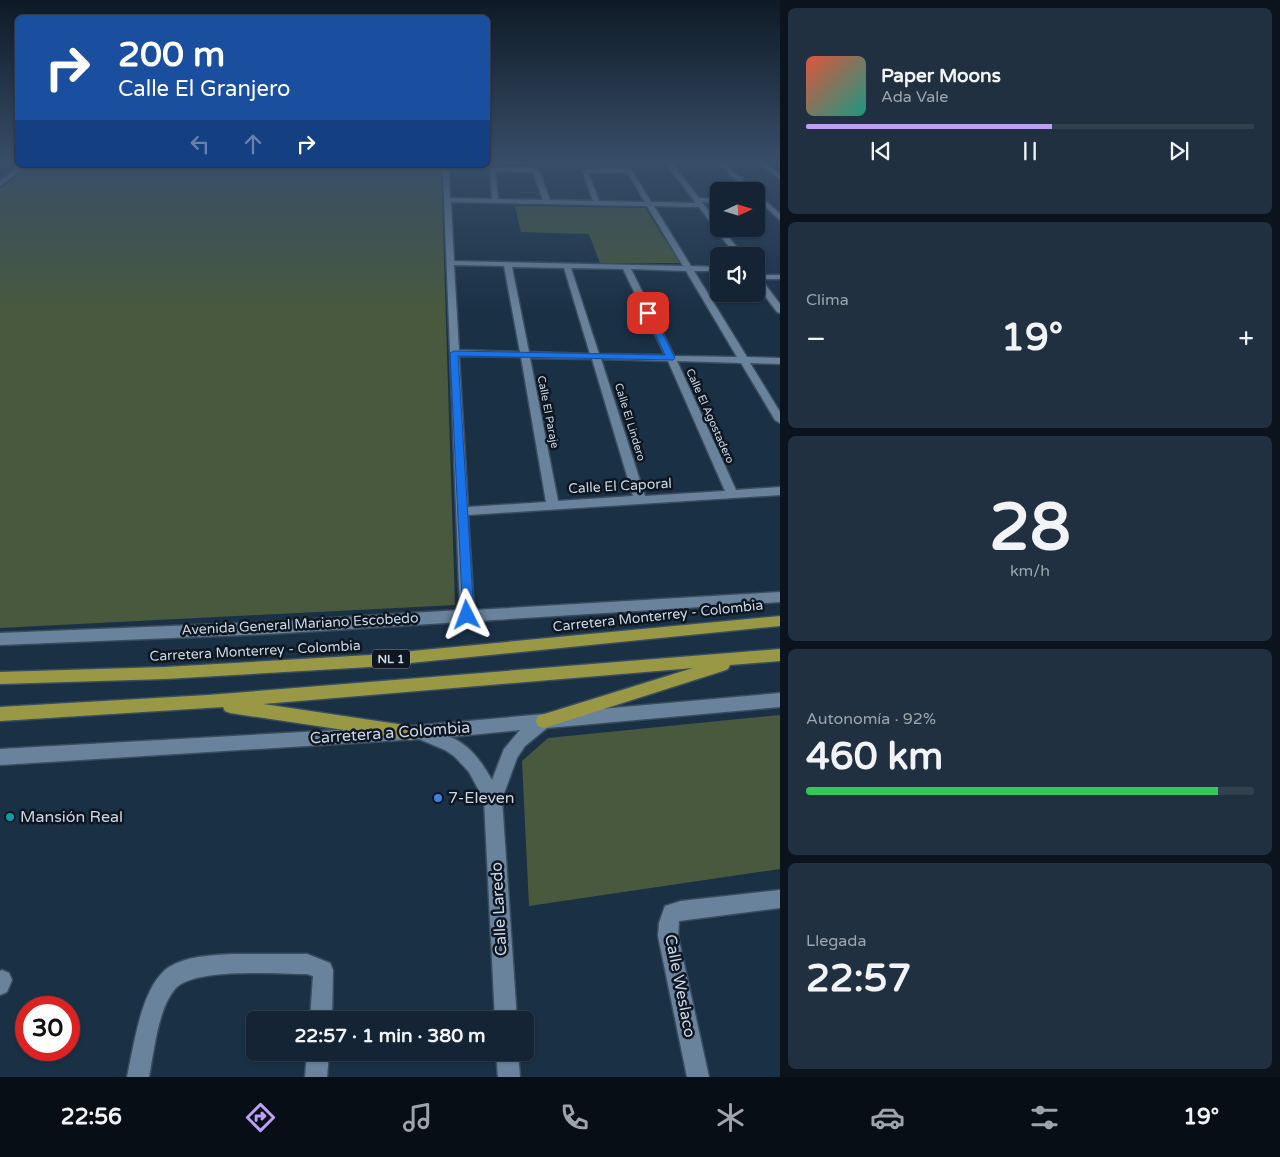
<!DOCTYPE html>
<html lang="es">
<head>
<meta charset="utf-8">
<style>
	:root { --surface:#142434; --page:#213040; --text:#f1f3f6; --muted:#9da4ac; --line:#33414f; --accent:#bca0f2 }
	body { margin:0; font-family:"Varela Round",sans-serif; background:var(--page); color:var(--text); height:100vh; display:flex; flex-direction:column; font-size:19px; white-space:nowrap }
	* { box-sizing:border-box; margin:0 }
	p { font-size:16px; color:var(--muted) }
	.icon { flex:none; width:28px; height:28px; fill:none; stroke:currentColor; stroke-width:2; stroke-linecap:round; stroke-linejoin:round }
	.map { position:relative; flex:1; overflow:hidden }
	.drawer { display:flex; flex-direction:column; gap:8px; padding:8px; background:#0b141d; width:500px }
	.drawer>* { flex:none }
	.top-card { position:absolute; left:15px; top:15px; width:475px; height:152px; border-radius:8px; box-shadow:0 1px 4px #0004,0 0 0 1px var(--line); background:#1a4fa0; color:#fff; overflow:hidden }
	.needle { width:32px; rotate:86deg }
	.controls { position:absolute; left:710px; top:182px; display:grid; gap:10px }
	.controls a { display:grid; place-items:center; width:55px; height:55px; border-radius:8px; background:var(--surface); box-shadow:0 1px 4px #0004,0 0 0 1px var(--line); font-size:25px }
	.speed { position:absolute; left:15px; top:996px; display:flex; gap:10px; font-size:25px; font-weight:700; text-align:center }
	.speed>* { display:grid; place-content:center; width:65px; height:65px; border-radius:50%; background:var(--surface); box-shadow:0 1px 4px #0004,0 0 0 1px var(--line); line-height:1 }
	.speed .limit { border:8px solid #d22; background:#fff; color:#111 }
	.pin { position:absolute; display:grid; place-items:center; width:42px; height:42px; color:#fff; margin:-21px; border-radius:10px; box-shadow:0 2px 8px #0006 }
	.me { position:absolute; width:55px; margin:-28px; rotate:357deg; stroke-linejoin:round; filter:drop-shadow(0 0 4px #0008) }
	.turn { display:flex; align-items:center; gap:18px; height:105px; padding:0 20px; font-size:22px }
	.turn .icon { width:65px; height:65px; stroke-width:2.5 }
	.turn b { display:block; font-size:35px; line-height:42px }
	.lanes { display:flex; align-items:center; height:48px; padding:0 20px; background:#0003; justify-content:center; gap:25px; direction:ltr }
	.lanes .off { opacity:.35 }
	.big { font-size:38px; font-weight:800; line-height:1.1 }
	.drawer .card { flex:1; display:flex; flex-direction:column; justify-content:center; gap:8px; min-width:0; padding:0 18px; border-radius:8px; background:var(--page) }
	.drawer .dial { align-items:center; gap:0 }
	.dial b { font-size:65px; line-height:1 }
	.song { display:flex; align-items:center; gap:15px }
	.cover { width:60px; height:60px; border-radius:8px; background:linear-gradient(135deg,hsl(10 70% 55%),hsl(170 70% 35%)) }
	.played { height:5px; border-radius:2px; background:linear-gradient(90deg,var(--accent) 55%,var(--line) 55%) }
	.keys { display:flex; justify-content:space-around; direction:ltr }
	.heat { display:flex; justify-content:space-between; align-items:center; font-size:28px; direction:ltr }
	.charge { height:8px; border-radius:4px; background:linear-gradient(90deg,#34c759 92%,var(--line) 0) }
	.trip { position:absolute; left:246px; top:1011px; width:288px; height:50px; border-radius:8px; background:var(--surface); box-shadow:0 1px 4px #0004,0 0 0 1px var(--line); font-weight:800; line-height:50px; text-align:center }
	.dock { display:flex; height:80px; justify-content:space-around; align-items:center; background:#080e15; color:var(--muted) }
	.dock .icon { width:35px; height:35px }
	.dock .current { color:var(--accent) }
	.dock b { font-size:22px; color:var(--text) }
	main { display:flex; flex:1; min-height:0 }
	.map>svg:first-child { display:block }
	.green { fill:#48593d }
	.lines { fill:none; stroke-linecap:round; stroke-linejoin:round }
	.minor-casing { stroke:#3a4d5f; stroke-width:3 }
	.major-casing { stroke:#3a4d5f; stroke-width:3 }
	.minor { fill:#6a839c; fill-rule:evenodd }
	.major { fill:#999945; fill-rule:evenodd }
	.route { fill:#1a73e8; stroke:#114b97 }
	.shop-dot { fill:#3f7fe0; stroke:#0e1721; stroke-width:2 }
	.culture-dot { fill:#0f9aa8; stroke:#0e1721; stroke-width:2 }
	.labels { text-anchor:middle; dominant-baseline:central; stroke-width:5; stroke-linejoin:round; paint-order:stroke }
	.far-street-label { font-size:11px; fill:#c9d6e4; stroke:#0e1721 }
	.shield { fill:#0e1721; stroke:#919daa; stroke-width:1 }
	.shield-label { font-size:12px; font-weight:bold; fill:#c9d6e4 }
	.street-label { font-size:14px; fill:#c9d6e4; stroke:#0e1721 }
	.near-street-label { font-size:16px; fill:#c9d6e4; stroke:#0e1721 }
	.near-poi-label { font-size:16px; fill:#c9d6e4; stroke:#0e1721; text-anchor:start }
</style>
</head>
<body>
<main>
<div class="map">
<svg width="780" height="1077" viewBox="0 0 780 1077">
	<rect width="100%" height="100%" fill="#1a3045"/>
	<g class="green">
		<polygon points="31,165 441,166 455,605 0,628 0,189"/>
		<polygon points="515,206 645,208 680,263 600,263 589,234 521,232"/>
		<polygon points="780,715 780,869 529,906 522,761 548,738"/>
	</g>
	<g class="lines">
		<g class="minor-casing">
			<g id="minor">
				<path d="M665 162H671L699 198 719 199V203L702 202 719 224V229H722L744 256H736L699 207 654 206 691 266 719 267V271H694L747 357 780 358V364L750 363 780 412V423L775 420 741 363 677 361 736 490 780 487V495L468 515 474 610 780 592V602L268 634 0 645V633L268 622 460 610 443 171 446 169 449 171 450 198 492 199 490 168 531 167 539 171 550 200 593 201 582 170 623 168 632 171 651 202 696 203ZM495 171 533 172 543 200 498 199ZM623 172 628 173 645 202 599 201 588 173ZM451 202 647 206 683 266 454 261ZM454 265 504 266 520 352 459 350ZM512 267 564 268 590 354 529 352ZM571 268 623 269 665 355 599 354ZM631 269 686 271 737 357 674 356ZM459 356 521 357 546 502 468 507ZM530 358 592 359 633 496 558 501ZM601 359 668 361 725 491 645 496Z"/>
				<polygon points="715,162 721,162 756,191 750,191"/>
				<polygon points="757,162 763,162 780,174 780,179"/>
				<polygon points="21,165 28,165 0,186 0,181"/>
				<polygon points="756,192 780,214 780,220 756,198"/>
				<polygon points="756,275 780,275 780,279 761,279 780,304 780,313 777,312 756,284"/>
				<path d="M780 693V707L547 728 525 746 517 758 502 799 517 1020H495L484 800 469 772 454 756 445 750 419 739 0 765V749L411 726ZM520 730 504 749 492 780C481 761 470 745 450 737Z"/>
				<polygon points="780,890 780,908 679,921 678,936 709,1077 687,1077 658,936 659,923 665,906 681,901"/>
				<path d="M233 954H307L330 963 333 970 332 1020H310L313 976 307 974C279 974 193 967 175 989 158 1009 154 1051 149 1077H127C134 1046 141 986 169 967 187 956 212 955 233 954Z"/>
				<polygon points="2,970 9,973 12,980 7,992 0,995 0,971"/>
				<polygon points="307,1052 329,1052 327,1077 305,1077"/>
				<polygon points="496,1052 518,1052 520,1077 498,1077"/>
			</g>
		</g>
		<g class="major-casing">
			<g id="major">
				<polygon points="780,616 780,626 370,667 165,679 0,684 0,672 165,667 370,655"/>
				<polygon points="780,649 780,661 730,665 728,669 723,671 544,728 538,726 536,721 538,716 693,668 263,704 411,726 417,728 419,733 417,738 411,740 230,713 225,711 223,707 0,721 0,707 208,695"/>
			</g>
		</g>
		<use href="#minor" class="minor"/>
		<use href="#major" class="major"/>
	</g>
	<linearGradient id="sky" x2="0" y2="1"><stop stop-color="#0e1a26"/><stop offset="0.52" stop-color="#384e68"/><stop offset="1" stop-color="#384e68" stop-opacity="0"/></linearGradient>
	<rect width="780" height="312" fill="url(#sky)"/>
	<polygon class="route" points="645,311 652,313 675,358 673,360 458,356 474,615 467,619 463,618 450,353 454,351 665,355"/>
	<circle class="shop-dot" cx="438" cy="798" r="5"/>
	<circle class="culture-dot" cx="10" cy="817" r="5"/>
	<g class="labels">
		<g class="far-street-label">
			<text transform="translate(548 412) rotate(79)">Calle El Paraje</text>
			<text transform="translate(710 416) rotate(66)">Calle El Agostadero</text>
			<text transform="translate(630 422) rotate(73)">Calle El Lindero</text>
		</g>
		<rect class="shield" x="372" y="649.5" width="38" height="19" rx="4"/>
		<g class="shield-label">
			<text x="391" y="659">NL 1</text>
		</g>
		<g class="street-label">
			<text transform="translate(620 486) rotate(-3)">Calle El Caporal</text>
			<text transform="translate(658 616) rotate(-6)">Carretera Monterrey - Colombia</text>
			<text transform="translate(300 624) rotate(-3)">Avenida General Mariano Escobedo</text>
			<text transform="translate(255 651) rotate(-3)">Carretera Monterrey - Colombia</text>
		</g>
		<g class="near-street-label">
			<text transform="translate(390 733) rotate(-4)">Carretera a Colombia</text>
			<text transform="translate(499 909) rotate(-93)">Calle Laredo</text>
			<text transform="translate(680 986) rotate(79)">Calle Weslaco</text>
		</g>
		<g class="near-poi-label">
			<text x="448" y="798">7-Eleven</text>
			<text x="20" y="817">Mansión Real</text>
		</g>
	</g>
</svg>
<div class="controls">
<a><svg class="needle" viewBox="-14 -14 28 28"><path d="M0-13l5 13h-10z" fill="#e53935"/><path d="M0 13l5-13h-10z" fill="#9da4ac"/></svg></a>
<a><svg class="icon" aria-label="sound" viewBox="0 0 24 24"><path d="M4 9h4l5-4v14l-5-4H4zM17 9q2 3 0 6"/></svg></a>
</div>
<div class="speed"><div class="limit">30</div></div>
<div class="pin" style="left:648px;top:313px;background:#d93025"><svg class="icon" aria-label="arrive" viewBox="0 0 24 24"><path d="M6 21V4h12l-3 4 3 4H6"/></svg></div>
<svg class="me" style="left:467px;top:615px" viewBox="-20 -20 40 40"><path d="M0-17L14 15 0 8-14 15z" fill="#1a73e8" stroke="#fff" stroke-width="4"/></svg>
<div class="trip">22:57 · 1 min · 380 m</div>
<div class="top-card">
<div class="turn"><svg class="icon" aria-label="right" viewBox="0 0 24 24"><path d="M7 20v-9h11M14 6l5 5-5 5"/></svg><div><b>200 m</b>Calle El Granjero</div></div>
<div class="lanes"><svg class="icon off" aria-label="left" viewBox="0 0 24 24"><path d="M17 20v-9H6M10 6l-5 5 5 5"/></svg><svg class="icon off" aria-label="ahead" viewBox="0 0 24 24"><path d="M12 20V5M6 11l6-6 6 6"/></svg><svg class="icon" aria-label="right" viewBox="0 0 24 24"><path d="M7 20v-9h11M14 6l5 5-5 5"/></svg></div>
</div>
</div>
<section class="drawer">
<div class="card">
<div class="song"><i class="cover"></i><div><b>Paper Moons</b><p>Ada Vale</p></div></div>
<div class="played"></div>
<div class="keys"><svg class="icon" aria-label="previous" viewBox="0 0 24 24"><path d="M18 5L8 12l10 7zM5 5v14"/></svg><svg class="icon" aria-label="pause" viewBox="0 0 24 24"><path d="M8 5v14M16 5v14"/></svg><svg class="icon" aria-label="next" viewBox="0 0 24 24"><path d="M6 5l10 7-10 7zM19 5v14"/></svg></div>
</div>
<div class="card"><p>Clima</p>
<div class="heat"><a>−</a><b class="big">19°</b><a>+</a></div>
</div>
<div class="card dial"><b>28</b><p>km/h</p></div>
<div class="card"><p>Autonomía · 92%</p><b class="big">460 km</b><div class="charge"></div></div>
<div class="card"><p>Llegada</p><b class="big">22:57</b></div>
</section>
</main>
<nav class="dock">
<b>22:56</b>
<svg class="icon current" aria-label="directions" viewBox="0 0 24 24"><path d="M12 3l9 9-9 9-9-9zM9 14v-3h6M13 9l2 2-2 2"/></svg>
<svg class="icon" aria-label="music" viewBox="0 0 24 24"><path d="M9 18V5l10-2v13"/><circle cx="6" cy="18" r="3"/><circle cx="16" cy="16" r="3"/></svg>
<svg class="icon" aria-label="phone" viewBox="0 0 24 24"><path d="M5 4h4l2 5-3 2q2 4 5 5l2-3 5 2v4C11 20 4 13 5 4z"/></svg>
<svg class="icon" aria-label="climate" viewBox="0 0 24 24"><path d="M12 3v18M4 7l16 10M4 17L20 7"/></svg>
<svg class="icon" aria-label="car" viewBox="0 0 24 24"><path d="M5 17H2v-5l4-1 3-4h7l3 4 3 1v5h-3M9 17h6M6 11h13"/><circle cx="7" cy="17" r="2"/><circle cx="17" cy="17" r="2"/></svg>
<svg class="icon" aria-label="filters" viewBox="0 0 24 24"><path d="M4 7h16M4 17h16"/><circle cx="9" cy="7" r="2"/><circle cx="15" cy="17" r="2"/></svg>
<b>19°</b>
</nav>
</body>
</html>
